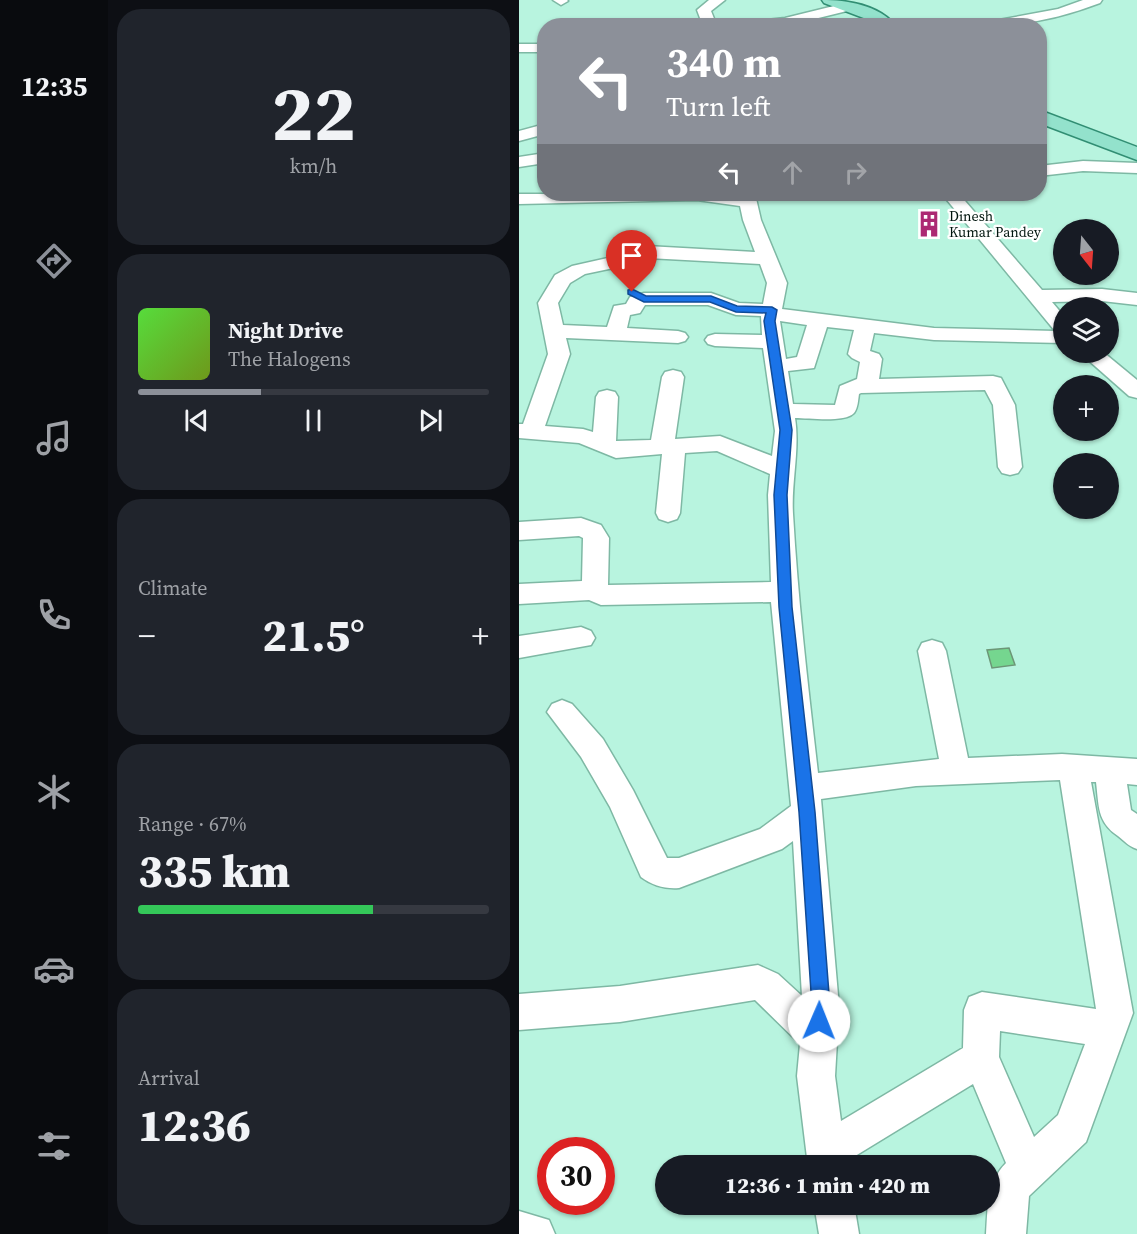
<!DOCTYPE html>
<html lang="en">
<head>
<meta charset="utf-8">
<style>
	:root { --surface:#171b24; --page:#20242c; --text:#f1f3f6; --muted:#9ea1a6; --line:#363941; --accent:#8c9099 }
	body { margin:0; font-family:"Source Serif 4",serif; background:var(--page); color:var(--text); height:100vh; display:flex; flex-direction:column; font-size:22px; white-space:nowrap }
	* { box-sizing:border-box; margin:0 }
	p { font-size:20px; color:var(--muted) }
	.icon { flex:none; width:33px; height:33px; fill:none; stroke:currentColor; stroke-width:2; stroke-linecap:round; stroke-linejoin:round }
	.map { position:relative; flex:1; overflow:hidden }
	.panel { display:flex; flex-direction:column; gap:9px; padding:9px; background:#0d0f14; width:411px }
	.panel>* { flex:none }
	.guide { position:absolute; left:18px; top:18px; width:510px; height:183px; border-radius:24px; box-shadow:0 2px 4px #0004; background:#8c9099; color:#fff; overflow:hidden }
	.needle { width:39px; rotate:163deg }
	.controls { position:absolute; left:534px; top:219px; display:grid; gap:12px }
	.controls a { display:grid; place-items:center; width:66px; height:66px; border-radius:50%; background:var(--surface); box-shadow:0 2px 4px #0004; font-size:30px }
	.speed { position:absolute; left:18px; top:1137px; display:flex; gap:12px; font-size:30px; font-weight:700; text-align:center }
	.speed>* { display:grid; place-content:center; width:78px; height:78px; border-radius:50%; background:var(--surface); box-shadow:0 2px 4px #0004; line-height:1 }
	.speed .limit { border:9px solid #d22; background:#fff; color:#111 }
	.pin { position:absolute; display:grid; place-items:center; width:51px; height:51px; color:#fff; margin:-62px -26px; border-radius:50% 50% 50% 0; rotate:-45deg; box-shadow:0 0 6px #0007 }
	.pin .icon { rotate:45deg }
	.me { position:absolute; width:66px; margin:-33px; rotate:1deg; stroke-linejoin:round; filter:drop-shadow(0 0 4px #0008) }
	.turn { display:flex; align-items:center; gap:21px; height:126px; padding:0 30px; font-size:27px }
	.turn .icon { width:78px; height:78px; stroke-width:2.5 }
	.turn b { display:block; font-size:42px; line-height:51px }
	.lanes { display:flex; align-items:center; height:57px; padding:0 30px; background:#0003; justify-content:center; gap:30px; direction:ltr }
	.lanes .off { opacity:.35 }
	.big { font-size:45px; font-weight:800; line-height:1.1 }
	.panel .tile { flex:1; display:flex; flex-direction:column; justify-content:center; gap:9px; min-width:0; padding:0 21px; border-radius:24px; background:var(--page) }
	.panel .dial { align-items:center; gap:0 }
	.dial b { font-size:78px; line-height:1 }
	.song { display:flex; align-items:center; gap:18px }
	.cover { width:72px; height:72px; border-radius:9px; background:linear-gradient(135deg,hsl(110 70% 55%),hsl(80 70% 35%)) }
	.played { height:6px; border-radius:3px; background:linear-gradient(90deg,var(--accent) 35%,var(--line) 35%) }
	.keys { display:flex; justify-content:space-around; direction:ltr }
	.heat { display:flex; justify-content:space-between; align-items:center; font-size:33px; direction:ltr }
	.charge { height:9px; border-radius:4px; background:linear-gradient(90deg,#34c759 67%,var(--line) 0) }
	.trip { position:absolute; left:136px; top:1155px; width:345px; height:60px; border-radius:30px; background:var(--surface); box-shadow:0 2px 4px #0004; font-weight:800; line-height:60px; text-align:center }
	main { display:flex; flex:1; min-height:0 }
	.tabs { display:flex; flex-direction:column; width:108px; justify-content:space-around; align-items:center; background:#090b0e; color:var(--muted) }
	.tabs .icon { width:42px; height:42px }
	.tabs .selected { color:var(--accent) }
	.tabs b { font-size:27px; color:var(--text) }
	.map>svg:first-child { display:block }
	.building { fill:#75d68f; stroke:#6c9676; stroke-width:1.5 }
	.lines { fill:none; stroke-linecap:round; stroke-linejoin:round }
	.minor-casing { stroke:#7eb8a4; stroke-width:3 }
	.major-casing { stroke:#318e73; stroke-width:3 }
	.minor { fill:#fff; fill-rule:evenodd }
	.major { fill:#93e2cc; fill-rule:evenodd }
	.route { fill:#1a73e8; stroke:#114b97; stroke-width:1.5 }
	.labels { text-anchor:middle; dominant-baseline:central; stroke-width:4.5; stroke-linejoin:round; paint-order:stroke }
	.far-poi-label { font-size:14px; fill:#00150e; stroke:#fff; text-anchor:start }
</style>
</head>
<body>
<main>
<nav class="tabs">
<b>12:35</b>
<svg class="icon selected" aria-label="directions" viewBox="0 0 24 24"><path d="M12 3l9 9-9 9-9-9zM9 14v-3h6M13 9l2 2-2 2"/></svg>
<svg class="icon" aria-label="music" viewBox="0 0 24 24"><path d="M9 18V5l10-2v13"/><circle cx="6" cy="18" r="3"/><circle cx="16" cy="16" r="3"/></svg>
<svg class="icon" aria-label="phone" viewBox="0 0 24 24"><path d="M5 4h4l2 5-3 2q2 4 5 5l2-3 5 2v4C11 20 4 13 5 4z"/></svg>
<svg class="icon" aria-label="climate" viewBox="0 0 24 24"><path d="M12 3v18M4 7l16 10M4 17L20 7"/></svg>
<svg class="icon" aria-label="car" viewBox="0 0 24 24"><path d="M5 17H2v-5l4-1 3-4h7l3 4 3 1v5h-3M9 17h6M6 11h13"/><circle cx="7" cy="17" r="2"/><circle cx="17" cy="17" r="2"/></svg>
<svg class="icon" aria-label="filters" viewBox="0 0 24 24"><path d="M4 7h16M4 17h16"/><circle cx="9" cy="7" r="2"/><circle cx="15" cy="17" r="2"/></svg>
</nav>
<section class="panel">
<div class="tile dial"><b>22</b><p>km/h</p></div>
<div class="tile">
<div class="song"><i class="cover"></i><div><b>Night Drive</b><p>The Halogens</p></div></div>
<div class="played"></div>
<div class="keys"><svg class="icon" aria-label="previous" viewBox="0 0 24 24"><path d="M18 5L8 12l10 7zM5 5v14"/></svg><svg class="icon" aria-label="pause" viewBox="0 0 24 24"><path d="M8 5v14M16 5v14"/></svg><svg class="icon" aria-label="next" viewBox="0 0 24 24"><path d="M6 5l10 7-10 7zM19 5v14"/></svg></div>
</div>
<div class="tile"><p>Climate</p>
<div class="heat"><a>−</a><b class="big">21.5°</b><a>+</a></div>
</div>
<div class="tile"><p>Range · 67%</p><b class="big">335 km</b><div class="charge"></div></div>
<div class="tile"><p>Arrival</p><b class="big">12:36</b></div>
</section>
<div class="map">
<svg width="618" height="1234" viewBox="0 0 618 1234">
	<rect width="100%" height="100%" fill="#b8f4df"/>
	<polygon class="building" points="490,648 496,665 473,668 468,650"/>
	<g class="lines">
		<g class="minor-casing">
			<g id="minor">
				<polygon points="34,0 48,0 49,1 42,5"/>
				<polygon points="190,0 206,0 192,11 198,26 184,26 178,10"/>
				<path d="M564 0H583L581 3C541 18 505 26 462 26L469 22 539 9Z"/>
				<polygon points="327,3 332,4 334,7 332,10 275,24 277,26 223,26 230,22 266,18"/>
				<rect x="0" y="44" width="26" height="8"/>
				<polygon points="26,124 26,134 0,141 0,131"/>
				<polygon points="26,153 26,163 0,167 0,157"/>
				<polygon points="564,161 618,163 618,173 564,171 520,176 520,166"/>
				<path d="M0 194H236L242 220 268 283 263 309 415 328 536 331 423 194H440L523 290 583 289 618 293V305L583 301 533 302 544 315V343L415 340 355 333 351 351 360 354 363 359 360 379 474 376 482 378 496 405 503 467 499 473 491 475 483 473 479 467 474 405 466 390 342 393 340 394C339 400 339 408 335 413 326 423 290 418 276 418 281 450 272 482 274 514 279 601 289 686 299 773L420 759 399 651 403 643 413 640 423 643 427 651 449 758 543 754 618 759V785L608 784 612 810 618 814V849C609 846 607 842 599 836 578 822 580 806 577 782H572L614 1013 567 1142 510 1196 507 1234H467C469 1208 467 1183 487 1163L454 1084 328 1161 329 1166H289L278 1076 281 1044 236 1000 101 1022 0 1030V994L101 986 239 965 259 974 283 996 274 841 263 849 160 888C146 889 134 886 122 877L91 807 62 757 28 712 33 704 43 700 53 704 84 739 114 790 148 858H160L241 829 272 806 252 602 82 605 70 600 0 604V584L63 581 64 538 60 536 0 540V522L62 518 82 525 90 538 89 585 252 582 249 495 251 474 198 451 166 453 161 513 158 519 149 522 140 519 137 513 143 454 97 458 60 443 0 438V424H4L29 354 19 303 36 275 53 266 102 255 109 257 112 261 109 265 66 274 51 283 39 303 44 325 88 327 95 306 107 304 111 297 125 293H192L220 303 244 304 248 283 241 264 110 257 103 255 101 251 103 247 110 245 236 252 224 220 221 206 178 200 0 204ZM126 305H189L217 315 242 316 243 335 196 334 189 336 186 340 189 344 196 346 244 348 256 431 253 456 201 436 156 439 165 377 162 372 154 370 146 372 143 377 132 440 97 441 99 397 96 392 88 390 80 392 77 397 74 432 64 429 26 426 51 354 47 338 159 343 166 341 169 337 166 333 159 331 108 328 111 315 121 313ZM261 321 288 325 278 357 267 359ZM308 327 335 330 329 354 333 358 341 362 338 379 321 386 316 405 274 404 269 371 295 368ZM541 780 577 1009 463 992 450 997 445 1010 444 1048 322 1121 316 1076 320 1007 302 799 397 786ZM481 1031 566 1044 539 1115 515 1137 480 1057Z"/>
				<polygon points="560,352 584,352 618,380 618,398 610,396"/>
				<polygon points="62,627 72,631 76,638 72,645 0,658 0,636"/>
				<polygon points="295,1204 335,1204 340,1234 300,1234"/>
				<polygon points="0,1211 30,1220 36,1234 0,1234"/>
			</g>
		</g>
		<g class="major-casing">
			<g id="major">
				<path d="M303 0C328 0 360 5 377 26H358L350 20 305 3Z"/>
				<polygon points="520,110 618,147 618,160 520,123"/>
			</g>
		</g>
		<use href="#minor" class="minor"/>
		<use href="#major" class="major"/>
	</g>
	<polygon class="route" points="113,289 127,296 192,296 218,306 253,307 258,310 256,321 273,430 268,495 273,607 296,812 311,1007 307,1028 300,1030 294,1028 291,1021 293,1007 280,812 260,607 255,495 261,430 245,321 247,313 217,312 191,302 125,302 109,294 109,290"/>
	<defs>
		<g id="building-bare" transform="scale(2.07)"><path d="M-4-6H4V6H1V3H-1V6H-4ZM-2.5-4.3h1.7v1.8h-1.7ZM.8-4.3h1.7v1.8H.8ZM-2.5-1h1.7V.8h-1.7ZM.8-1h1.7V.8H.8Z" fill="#ac2973" stroke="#fff" stroke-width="2.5" paint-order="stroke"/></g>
	</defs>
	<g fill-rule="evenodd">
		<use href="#building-bare" x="410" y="224"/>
	</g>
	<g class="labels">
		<g class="far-poi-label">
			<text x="430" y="216">Dinesh<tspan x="430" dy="16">Kumar Pandey</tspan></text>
		</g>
	</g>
</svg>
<div class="controls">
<a><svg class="needle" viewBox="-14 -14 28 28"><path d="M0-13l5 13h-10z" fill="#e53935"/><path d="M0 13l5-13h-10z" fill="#9ea1a6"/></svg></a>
<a><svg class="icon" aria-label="layers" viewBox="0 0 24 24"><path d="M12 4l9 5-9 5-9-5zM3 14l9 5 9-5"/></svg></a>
<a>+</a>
<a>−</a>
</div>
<div class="speed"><div class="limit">30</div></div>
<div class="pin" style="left:113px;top:292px;background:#d93025"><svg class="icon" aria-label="arrive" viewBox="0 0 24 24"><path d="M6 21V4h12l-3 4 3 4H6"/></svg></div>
<svg class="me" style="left:300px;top:1021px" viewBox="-20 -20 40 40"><circle r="19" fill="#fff"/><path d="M0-13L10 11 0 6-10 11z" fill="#1a73e8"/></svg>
<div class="trip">12:36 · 1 min · 420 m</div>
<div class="guide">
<div class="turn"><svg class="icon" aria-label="left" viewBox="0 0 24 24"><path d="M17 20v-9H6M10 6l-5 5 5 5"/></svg><div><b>340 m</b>Turn left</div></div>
<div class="lanes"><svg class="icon" aria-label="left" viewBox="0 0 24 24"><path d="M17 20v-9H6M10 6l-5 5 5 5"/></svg><svg class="icon off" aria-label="ahead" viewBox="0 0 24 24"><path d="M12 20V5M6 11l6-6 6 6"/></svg><svg class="icon off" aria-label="right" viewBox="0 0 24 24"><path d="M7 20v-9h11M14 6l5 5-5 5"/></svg></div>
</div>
</div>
</main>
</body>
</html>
